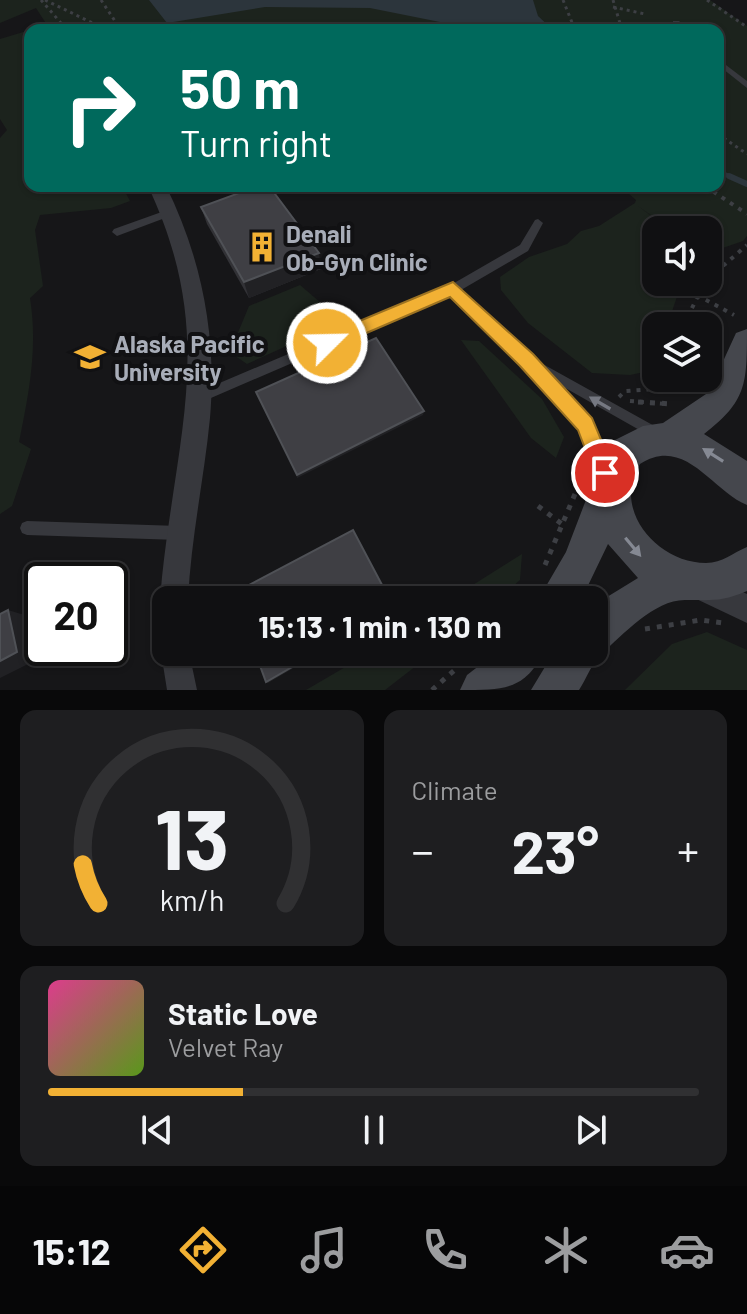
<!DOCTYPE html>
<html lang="en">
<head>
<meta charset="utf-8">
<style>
	:root { --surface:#101012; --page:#1e1e20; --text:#f1f3f6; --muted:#9c9d9f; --line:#303032; --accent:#f2b134 }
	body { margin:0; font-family:Barlow,sans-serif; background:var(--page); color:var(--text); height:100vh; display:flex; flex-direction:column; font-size:30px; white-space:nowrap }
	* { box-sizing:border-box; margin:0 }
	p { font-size:26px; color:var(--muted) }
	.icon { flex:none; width:44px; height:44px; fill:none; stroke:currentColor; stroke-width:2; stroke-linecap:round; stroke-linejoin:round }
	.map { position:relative; height:690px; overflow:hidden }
	.sheet { display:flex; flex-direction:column; gap:20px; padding:20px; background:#09090a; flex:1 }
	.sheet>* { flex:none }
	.top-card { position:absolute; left:24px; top:24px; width:700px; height:168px; border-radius:16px; box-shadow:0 2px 6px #0004,0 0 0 2px var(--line); background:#00695c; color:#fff; overflow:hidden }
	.tools { position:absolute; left:642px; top:216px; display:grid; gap:16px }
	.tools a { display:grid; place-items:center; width:80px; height:80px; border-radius:16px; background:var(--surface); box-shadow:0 2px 6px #0004,0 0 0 2px var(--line); font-size:40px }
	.speed { position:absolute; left:24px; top:562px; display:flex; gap:16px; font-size:40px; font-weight:700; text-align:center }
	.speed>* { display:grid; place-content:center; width:104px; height:104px; border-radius:50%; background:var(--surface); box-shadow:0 2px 6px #0004,0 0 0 2px var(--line); line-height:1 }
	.speed .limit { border:4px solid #111; border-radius:12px; background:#fff; color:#111 }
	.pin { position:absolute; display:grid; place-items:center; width:68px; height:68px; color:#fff; margin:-34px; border:4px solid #fff; border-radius:50%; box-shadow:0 2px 8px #0007 }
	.me { position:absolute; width:88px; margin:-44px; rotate:67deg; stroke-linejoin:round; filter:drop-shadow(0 0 6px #0008) }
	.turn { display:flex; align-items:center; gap:28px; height:168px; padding:0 24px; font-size:36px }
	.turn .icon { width:104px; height:104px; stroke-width:2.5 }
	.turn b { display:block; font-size:56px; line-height:68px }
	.big { font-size:60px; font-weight:700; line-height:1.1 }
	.sheet .widget { flex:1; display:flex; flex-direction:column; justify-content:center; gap:12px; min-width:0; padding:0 28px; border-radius:16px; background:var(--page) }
	.sheet .dial { align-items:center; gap:0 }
	.dial svg { height:208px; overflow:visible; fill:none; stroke:var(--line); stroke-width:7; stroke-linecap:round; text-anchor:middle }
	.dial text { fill:var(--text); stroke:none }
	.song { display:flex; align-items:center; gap:24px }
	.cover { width:96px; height:96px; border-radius:12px; background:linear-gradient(135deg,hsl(330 70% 55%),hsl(90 70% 35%)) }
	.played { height:8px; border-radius:4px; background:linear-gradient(90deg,var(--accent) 30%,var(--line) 30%) }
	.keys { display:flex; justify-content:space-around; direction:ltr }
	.heat { display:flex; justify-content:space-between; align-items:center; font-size:44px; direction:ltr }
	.sheet .tiles { flex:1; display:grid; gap:20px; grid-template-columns:1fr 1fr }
	.widget:last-child { grid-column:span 2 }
	.trip { position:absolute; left:152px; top:586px; width:456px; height:80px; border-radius:16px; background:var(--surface); box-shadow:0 2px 6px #0004,0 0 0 2px var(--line); font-weight:700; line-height:80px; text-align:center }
	.menu { display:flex; height:128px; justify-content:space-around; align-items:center; background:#060607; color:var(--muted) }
	.menu .icon { width:56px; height:56px }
	.menu .selected { color:var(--accent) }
	.menu b { font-size:36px; color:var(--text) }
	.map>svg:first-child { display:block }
	.green { fill:#1c231d }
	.water { fill:#2c353c }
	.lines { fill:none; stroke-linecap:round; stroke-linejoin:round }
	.stream-far1 { stroke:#2c353c; stroke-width:4 }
	.stream { stroke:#2c353c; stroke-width:6 }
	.path-far2 { stroke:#3d3f44; stroke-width:3; stroke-dasharray:3 4; stroke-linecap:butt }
	.path-far1 { stroke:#3d3f44; stroke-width:4; stroke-dasharray:4 6; stroke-linecap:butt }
	.path { stroke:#3d3f44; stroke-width:5; stroke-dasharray:5 7; stroke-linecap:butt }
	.lane { fill:#37383d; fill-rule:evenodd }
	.street { fill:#37383d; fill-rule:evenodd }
	.secondary { fill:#45474d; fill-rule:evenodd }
	.wall { fill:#323236 }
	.shaded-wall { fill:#212124 }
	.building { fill:#3f3f44; stroke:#4f5156; stroke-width:2 }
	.oneway { fill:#757881 }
	.oneway2 { fill:#858993 }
	.route { fill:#f2b134; stroke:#9d7322; stroke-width:2 }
	.labels { text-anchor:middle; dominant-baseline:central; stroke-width:8; stroke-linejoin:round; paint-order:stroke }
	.poi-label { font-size:24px; font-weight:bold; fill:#a8adb8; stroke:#111113; text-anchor:start }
</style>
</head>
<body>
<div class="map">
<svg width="747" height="690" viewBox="0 0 747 690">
	<rect width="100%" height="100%" fill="#161618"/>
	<g class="green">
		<polygon points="0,0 710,0 747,26 747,236 743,241 708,253 708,230 672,230 638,206 670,230 656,230 656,282 682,282 667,326 656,326 656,358 649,371 630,375 592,373 528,323 501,290 500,277 529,257 567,244 581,231 599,226 635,203 636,200 620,186 718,186 718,30 31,30 47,25 36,8 0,23"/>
		<path d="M30 30V186H122L130 201 111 208 40 215 35 230 43 286 30 298C38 348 29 393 19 442L31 449 12 506 0 514V138L7 130 0 119V39Z"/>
		<polygon points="300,285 342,321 247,364 225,349 237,335 249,306"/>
		<polygon points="461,340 479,341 542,399 564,437 556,458 531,438"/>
		<polygon points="522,554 520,580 497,600 449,600"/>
		<polygon points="707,632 747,650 747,690 625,690 672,644"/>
		<polygon points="371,652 434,652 385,690 306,690"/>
	</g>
	<polygon class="water" points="149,0 533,0 538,16 553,30 519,30 496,23 445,23 370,8 265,7 167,23"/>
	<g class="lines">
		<polyline class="stream-far1" points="718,171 734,178"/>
		<polyline class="stream" points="729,176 747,184"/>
		<g class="path-far2">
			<polyline points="41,0 67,30"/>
			<polyline points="45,0 107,30"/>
			<polyline points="101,0 121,30"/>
			<polyline points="563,0 575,30"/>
			<polyline points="613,0 622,30"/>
			<polyline points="707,0 747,27"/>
			<polyline points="613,7 645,14"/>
			<polyline points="291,30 350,30"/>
			<polyline points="718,134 747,154"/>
		</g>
		<g class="path-far1">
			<polyline points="705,186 747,214"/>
			<polyline points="708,279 747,245"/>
			<polyline points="697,295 734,315"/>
			<polyline points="683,326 705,282"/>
			<polyline points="619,397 625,391 655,389 679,378"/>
			<polyline points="630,401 667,404"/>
		</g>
		<g class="path">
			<polyline points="638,402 673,404"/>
			<polyline points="538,506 562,524"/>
			<polyline points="545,565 575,494 581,457"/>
			<polyline points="645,629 701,620 723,623"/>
			<polyline points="432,690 475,652"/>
		</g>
		<g class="lane">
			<polygon points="673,21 679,21 688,30 680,30 673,25"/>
			<polygon points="718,59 747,81 747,88 718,65"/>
			<polygon points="170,209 173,211 175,213 173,215 117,236 112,232 114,229"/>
			<polygon points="538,219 543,223 528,251 461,290 536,362 541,363 658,428 660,432 658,436 654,438 650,436 553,381 589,420 611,474 609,478 605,480 601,478 580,427 523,363 452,294 204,401 200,402 196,401 194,397 196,393 449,286 520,245 535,220"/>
			<polygon points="27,521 179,526 184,528 186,533 184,538 179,540 27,535 22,533 20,528 22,523"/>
		</g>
		<g class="street">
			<path d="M148 186H166C202 259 217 337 210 418 204 479 191 538 188 600H166V611L160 600 162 577C178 427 217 333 148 186Z"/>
			<polygon points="698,571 747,594 747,623 688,595 684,585 688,575"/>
			<polygon points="166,641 166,652 189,652 197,690 167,690 161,652"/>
		</g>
		<g class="secondary">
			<path d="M747 329C747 384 747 401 704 434L747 461V505C712 491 685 435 640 464 611 509 657 563 706 563 723 563 732 553 747 547V591C721 602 713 600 686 600 655 599 623 635 602 653 593 660 586 680 579 690H531L554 652H594V605L638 578 608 544 581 600H538L566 552 602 458 615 440 643 426 663 423 709 392 736 333Z"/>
			<path d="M497 652H544C524 690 505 690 460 690L467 675Z"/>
		</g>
	</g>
	<polygon class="wall" points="201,207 321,269 249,298 207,224"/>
	<g class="shaded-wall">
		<polygon points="319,253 321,269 249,298 244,282"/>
		<polygon points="424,411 423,415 297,478 297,475"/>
		<polygon points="8,610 31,617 40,658 0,678 0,661"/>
		<polygon points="318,652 321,652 268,683 266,682"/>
	</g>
	<g class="building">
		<polygon points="258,186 269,186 319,253 244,282 201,207"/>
		<polygon points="376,338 424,411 297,475 256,392"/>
		<polygon points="353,530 390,600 234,600 232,594"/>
		<polygon points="8,610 17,652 0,661 0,614"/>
		<polygon points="255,652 318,652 266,682"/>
	</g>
	<defs><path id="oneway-solid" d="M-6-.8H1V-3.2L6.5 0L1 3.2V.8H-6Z" transform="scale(2)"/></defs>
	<use class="oneway" href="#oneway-solid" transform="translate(600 403) rotate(-150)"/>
	<g class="oneway2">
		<use href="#oneway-solid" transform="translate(713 455) rotate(-148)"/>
		<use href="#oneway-solid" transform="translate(633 547) rotate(50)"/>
	</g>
	<polygon class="route" points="453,282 533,354 592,418 615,473 612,480 605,483 597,480 578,430 520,366 450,297 327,350 318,343 321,337"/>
	<defs>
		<g id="building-bare" transform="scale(2.4)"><path d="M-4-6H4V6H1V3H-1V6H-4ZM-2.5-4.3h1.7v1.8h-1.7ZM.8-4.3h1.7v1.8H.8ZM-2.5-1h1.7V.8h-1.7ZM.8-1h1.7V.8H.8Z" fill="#f2b134" stroke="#111113" stroke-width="2.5" paint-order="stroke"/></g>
		<g id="university-bare" transform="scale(2.4)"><path d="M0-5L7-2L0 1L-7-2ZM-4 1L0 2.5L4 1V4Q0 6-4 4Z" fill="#f2b134" stroke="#111113" stroke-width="2.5" paint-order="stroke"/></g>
	</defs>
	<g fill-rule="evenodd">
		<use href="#building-bare" x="262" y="247"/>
		<use href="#university-bare" x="90" y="357"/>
	</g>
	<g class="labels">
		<g class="poi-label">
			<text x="286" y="233">Denali<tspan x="286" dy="28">Ob-Gyn Clinic</tspan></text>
			<text x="114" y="343">Alaska Pacific<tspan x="114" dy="28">University</tspan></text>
		</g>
	</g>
</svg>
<div class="tools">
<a><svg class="icon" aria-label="sound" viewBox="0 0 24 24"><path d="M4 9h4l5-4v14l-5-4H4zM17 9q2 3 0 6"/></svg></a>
<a><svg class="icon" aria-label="layers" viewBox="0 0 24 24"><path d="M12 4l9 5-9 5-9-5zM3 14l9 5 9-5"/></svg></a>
</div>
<div class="speed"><div class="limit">20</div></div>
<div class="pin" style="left:605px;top:473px;background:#d93025"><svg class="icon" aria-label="arrive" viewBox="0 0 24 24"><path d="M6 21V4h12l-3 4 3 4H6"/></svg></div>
<svg class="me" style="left:327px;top:343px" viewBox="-20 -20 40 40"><circle r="17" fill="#f2b134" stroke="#fff" stroke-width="3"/><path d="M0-11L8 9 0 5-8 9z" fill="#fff"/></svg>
<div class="trip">15:13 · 1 min · 130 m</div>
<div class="top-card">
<div class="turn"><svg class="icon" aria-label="right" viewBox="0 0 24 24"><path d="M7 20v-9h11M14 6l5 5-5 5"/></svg><div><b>50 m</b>Turn right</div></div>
</div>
</div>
<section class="sheet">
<div class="tiles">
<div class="widget dial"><svg viewBox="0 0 100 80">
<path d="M14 69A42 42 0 1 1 86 69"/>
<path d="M14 69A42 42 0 0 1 8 54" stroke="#f2b134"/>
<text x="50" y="56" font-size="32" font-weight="700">13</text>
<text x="50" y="72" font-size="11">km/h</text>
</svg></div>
<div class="widget"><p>Climate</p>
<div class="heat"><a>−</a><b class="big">23°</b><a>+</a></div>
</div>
<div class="widget">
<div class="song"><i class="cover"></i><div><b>Static Love</b><p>Velvet Ray</p></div></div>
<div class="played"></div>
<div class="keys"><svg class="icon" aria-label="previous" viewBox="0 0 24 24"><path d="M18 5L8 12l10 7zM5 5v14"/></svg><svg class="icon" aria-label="pause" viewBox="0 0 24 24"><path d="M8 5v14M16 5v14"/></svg><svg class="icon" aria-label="next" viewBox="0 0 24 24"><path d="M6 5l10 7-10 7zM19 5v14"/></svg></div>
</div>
</div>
</section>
<nav class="menu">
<b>15:12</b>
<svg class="icon selected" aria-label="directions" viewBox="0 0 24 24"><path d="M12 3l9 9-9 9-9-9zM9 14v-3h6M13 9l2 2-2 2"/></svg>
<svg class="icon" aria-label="music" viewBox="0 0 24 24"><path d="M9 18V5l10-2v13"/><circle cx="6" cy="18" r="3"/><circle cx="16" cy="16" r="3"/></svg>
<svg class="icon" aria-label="phone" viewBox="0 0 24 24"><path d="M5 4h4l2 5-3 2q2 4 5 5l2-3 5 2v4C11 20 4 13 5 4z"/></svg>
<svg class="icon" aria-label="climate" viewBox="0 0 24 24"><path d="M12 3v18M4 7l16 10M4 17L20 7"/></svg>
<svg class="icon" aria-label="car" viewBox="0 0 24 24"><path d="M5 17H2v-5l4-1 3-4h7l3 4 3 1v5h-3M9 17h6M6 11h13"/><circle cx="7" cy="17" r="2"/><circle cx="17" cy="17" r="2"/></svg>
</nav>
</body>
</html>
